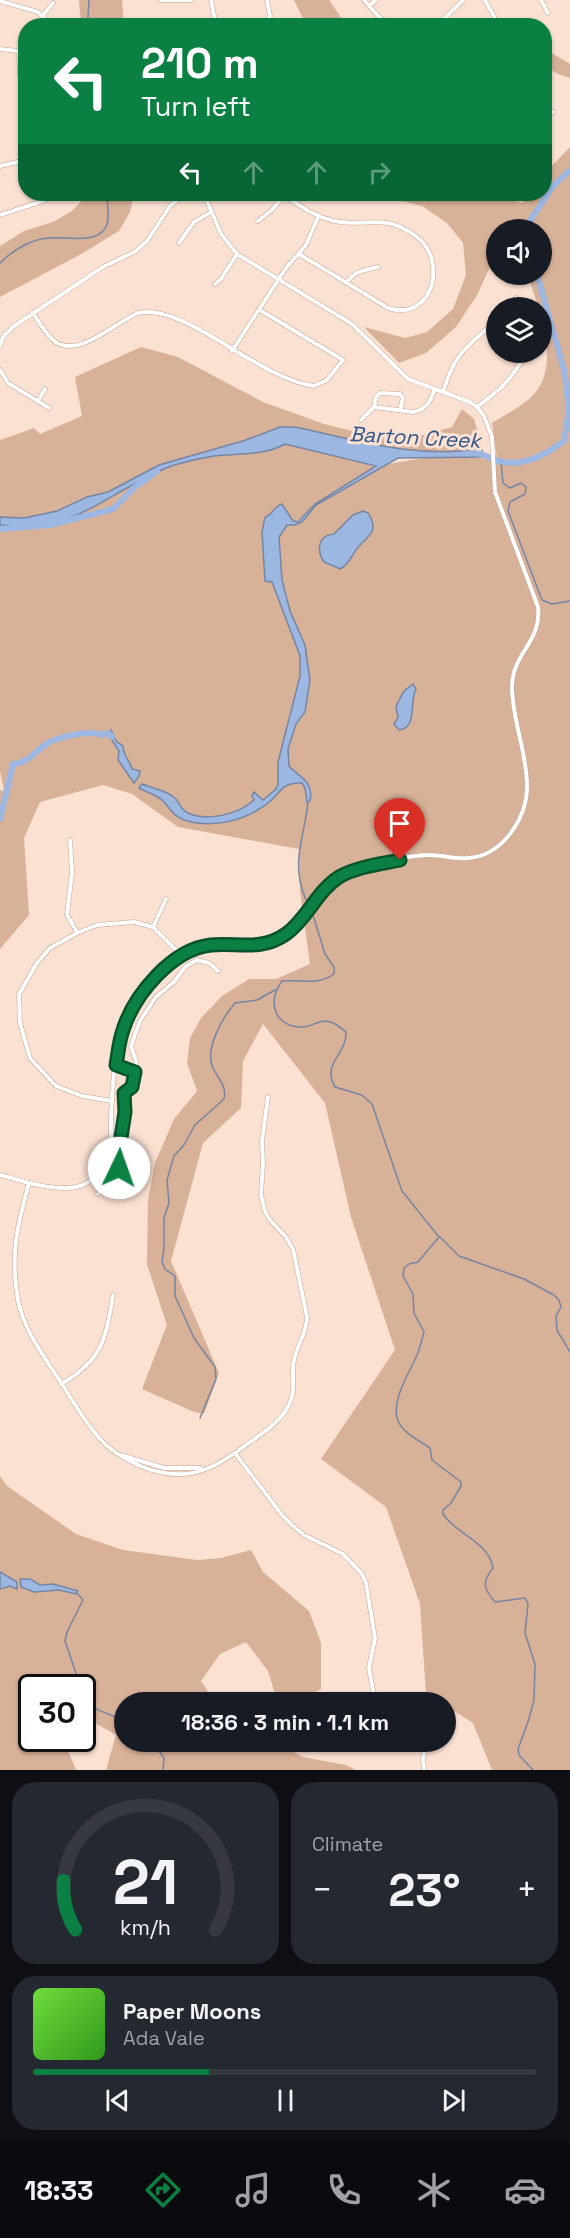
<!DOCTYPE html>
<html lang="en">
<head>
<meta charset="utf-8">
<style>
	:root { --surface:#171b24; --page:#242831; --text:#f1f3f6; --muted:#9ea1a6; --line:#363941; --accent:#0b8043 }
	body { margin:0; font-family:"Space Grotesk",sans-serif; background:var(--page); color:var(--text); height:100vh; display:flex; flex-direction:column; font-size:22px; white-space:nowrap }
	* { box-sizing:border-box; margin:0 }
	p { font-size:20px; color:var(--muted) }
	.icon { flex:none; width:33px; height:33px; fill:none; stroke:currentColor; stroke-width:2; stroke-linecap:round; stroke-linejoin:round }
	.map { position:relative; height:1770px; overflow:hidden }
	.drawer { display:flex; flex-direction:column; gap:12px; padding:12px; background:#0d0f14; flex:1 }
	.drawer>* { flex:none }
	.banner { position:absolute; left:18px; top:18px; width:534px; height:183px; border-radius:24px; box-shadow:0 2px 4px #0004; background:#0b8043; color:#fff; overflow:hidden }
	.controls { position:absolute; left:486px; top:219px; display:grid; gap:12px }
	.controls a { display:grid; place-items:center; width:66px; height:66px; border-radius:50%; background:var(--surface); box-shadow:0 2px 4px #0004; font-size:30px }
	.speed { position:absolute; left:18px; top:1674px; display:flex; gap:12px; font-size:30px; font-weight:700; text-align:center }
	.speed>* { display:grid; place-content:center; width:78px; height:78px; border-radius:50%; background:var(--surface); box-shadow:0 2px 4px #0004; line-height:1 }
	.speed .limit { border:3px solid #111; border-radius:9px; background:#fff; color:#111 }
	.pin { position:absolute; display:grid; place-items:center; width:51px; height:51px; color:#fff; margin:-62px -26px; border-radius:50% 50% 50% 0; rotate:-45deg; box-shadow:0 0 6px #0007 }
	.pin .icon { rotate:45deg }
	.me { position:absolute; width:66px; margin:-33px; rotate:3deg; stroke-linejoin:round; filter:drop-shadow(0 0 4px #0008) }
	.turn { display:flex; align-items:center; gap:21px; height:126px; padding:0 24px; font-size:27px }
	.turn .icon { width:78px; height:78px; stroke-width:2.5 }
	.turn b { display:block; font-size:42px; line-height:51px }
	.lanes { display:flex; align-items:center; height:57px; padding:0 24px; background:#0003; justify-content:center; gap:30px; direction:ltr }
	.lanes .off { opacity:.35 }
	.big { font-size:45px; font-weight:600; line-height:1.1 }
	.drawer .card { flex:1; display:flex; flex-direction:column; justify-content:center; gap:9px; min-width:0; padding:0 21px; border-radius:24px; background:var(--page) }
	.drawer .dial { align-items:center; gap:0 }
	.dial svg { height:156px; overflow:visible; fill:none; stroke:var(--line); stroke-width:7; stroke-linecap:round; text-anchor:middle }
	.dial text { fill:var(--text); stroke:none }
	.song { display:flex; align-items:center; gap:18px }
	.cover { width:72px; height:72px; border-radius:9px; background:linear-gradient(135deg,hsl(100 70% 55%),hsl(110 70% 35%)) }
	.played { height:6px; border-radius:3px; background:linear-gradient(90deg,var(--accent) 35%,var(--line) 35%) }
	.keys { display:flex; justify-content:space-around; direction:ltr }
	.heat { display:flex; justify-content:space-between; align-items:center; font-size:33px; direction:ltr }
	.drawer .tiles { flex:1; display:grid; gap:12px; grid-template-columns:1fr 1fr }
	.card:last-child { grid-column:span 2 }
	.trip { position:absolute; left:114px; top:1692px; width:342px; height:60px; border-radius:30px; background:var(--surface); box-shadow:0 2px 4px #0004; font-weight:600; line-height:60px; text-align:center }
	.menu { display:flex; height:96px; justify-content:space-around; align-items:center; background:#090b0e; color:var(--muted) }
	.menu .icon { width:42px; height:42px }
	.menu .active { color:var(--accent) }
	.menu b { font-size:27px; color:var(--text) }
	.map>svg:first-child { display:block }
	.green { fill:#d8b199 }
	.water { fill:#9bb7e2; stroke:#7686a2; stroke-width:1.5 }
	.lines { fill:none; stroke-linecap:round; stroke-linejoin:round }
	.stream { stroke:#7686a2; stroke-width:1.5 }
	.river { stroke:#9bb7e2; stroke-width:6 }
	.minor-casing { stroke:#c2a492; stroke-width:5 }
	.minor { stroke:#fff; stroke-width:4 }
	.route-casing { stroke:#07532c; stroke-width:15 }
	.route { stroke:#0b8043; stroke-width:10 }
	.labels { text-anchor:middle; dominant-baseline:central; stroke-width:6; stroke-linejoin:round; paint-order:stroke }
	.water-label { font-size:21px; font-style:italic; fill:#31548b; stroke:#fbe1d2 }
</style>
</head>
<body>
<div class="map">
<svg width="570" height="1770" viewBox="0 0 570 1770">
	<rect width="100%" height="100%" fill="#fbe1d2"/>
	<g class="green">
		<polygon points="79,0 122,0 124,25 81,25"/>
		<polygon points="294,0 329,0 346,25 306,25"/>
		<path d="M545 49 570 64V78C552 72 544 70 545 49Z"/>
		<path d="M570 147V1770H492L473 1723 446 1706V1702H440L426 1694 420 1604 386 1507 321 1459 395 1350 351 1217 325 1103 263 1024 243 1061 241 1108 203 1143 171 1261 219 1373 204 1414 194 1412 142 1389 167 1325 147 1264 148 1200 155 1163 174 1119 197 1091 187 1063 190 1038 201 1018 222 996 249 979H276L310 964 300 891 299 849 178 827 132 794 103 785 40 802 24 838 29 915 0 949V790L4 791 0 771V440L34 428 40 434 82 416 75 377 141 347 178 357 263 402 324 424 398 442 452 427 462 409 474 419 482 448C419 460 356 440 295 427L377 466 435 456 497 459 492 423C523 404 547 396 547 354 547 339 542 323 542 308L538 307 528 275 542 274V230H496V254L477 295 456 327 426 353 399 363 364 327 405 338 427 332 453 309 466 275 463 243 447 223 422 206 390 198 348 199 334 194H493L522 203 526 194H544L545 173Z"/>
		<polygon points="88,194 134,194 130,212 119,231 83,253 0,297 0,246 24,231 53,222 72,211"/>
		<polygon points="0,1476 7,1486 76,1534 123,1550 197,1560 221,1558 251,1550 263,1572 309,1611 321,1643 321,1689 296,1702 276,1697 268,1671 246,1642 220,1654 201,1681 215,1702 124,1702 124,1742 276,1742 303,1757 346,1765 356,1770 106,1770 116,1735 83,1716 82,1688 32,1688 32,1738 60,1739 70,1755 76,1770 0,1770"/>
	</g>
	<g class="water">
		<path d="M280 427H295C356 440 419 460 482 448L483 457 398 458 316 505 302 522 295 525H287L279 537 282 580 290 611 305 645 310 680 305 712 296 724 288 749 289 766C300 778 314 781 310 801L307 802 305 788 302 783C281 782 281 793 268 803 245 821 212 829 184 820 173 816 170 808 163 801 157 795 146 792 139 788L142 784C152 788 169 791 176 799 180 804 181 810 188 813 208 822 239 814 254 800L252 796 254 792 263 800 276 789 278 784V762L300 676V656L272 582 265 581 262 532 265 517C273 515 274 506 282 504L293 521 298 522 315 504 376 466 285 444C265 456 236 453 214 456 202 458 189 461 178 464 165 467 152 475 140 481 87 509 64 532 0 525V517L24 518 57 511 87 497 108 492 159 465 246 440Z"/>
		<path d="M363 511 368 513C381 533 366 536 356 550 350 558 349 564 340 569L324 562C316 550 318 535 334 534L353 515Z"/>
		<path d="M413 684 416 689C409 701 418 728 399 730L394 724 398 717 396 706 404 691Z"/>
		<path d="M111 730 116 741 123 746C123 756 130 761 132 769L140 771 139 776 134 783 118 760 119 751 108 734Z"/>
		<polygon points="0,1572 17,1582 17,1589 10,1586 0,1589"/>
		<polygon points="20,1579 30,1579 40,1585 53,1584 78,1591 76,1594 59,1590 34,1592 21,1587"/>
	</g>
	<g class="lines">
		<g class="stream">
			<polyline points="89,0 88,17 91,26"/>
			<path d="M0 263C13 250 31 239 49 238 64 236 92 244 104 230 111 223 107 203 107 194"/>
			<polyline points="501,462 503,483 510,488 521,483 526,487 525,494 510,502 508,511 542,600 552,604 570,601"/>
			<path d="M306 900C290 862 304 840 308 802"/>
			<path d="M313 915 325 954 334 967V974C318 986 300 979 282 981 266 1002 275 1028 303 1027 310 1027 318 1021 326 1021 334 1022 340 1027 346 1032 347 1055 321 1063 335 1087L362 1095 372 1104 402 1191 439 1237 418 1262 409 1264 404 1268 403 1276 413 1294 414 1313 424 1332C422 1340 420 1348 417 1355 410 1372 390 1401 398 1421 403 1433 420 1441 430 1448L432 1460 461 1482V1486L451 1503 443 1510V1514C457 1535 489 1542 493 1568 481 1583 484 1589 495 1602L525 1598 528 1604 525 1633 535 1664 534 1700 528 1722 518 1749 519 1755 533 1770"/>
			<polyline points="440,1237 459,1256 524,1279 554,1295 559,1300 561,1307 556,1316 557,1330 570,1352"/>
			<path d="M200 1418 216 1379 215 1367 194 1338 175 1296V1276L165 1269 162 1262 164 1248V1218L169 1203 167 1180 174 1156 184 1145 195 1125 224 1099C227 1086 219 1080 213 1068 204 1049 223 1017 235 1003L257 1000 275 990"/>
			<polyline points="77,1593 83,1600 67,1632 65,1641 81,1688"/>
			<path d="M82 1692C87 1711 110 1713 124 1721"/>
			<polyline points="153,1742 164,1758 163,1770"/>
		</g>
		<g class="river">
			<polyline points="527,230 526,227 553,186 570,170"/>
			<path d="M476 453C485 454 494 461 503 462 526 466 546 454 564 441L569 410 565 374 537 274"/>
			<polyline points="0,529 50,525 113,509 135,487 157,471"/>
			<path d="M0 819 13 764C30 763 36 749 50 742 61 736 92 730 102 735L108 733 112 737"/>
		</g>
		<g class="minor-casing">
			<g id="minor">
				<polyline points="160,0 192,0"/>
				<polyline points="211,0 216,26"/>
				<polyline points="364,0 380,18 395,26"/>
				<polyline points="485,0 499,26"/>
				<polyline points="541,0 548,13"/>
				<polyline points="0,1 38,12 52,26"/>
				<polyline points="369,6 376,0"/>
				<polyline points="43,15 53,3"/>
				<polyline points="444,19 450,26"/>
				<polyline points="231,26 249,22 259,26"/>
				<polyline points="265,26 270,16 267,0"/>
				<polyline points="434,26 444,19 463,0"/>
				<polyline points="0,49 26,52"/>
				<polyline points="19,53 20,76 26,96"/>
				<polyline points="544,112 553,112"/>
				<polyline points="0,166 26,160"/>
				<path d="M282 194C299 205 313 216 334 221 368 228 385 212 417 237 448 261 433 322 388 308L299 254"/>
				<polyline points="0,215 43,201 55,194"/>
				<polyline points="258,221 273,209 284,195"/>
				<polyline points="179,243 194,222 211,212"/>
				<path d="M346 283C355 271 364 270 378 267"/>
				<polyline points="215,284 221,279 237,254"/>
				<polyline points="508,308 516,298"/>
				<path d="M33 313C39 322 45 333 53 340 77 361 115 322 138 313 184 302 258 379 314 386L327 380 343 360 260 310"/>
				<polyline points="0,346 3,337 14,326 103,267 136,251 147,241 170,206 185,194"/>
				<polyline points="232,351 286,268 306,245 318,217"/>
				<polyline points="0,370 8,383 49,408"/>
				<path d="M443 392C456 349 467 349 496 320"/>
				<polyline points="38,401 45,389"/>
				<path d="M374 407 413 412C427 409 430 402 435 389"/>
				<polyline points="374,407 376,397 380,393 400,394 403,398 400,410"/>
				<path d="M477 407C497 392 511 381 523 358"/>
				<polyline points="361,420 374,407"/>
				<polyline points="70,840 72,872 67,915 77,932"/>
				<polyline points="153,927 166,899"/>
				<polyline points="116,1065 135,1072 136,1061 131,1046 140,1021 156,997 174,982 185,967 197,960 209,963 218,971"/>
				<polyline points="112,1101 82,1096 56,1086 30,1058 20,1023 19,994 37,963 50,948 77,933 97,925 134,922 153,927 182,956"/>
				<path d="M0 1175C22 1181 57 1193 80 1186 92 1182 102 1171 107 1160 112 1146 111 1130 111 1117 113 1080 114 1036 134 1005 151 978 178 948 211 945 231 943 249 948 268 941 304 930 314 887 347 873 368 865 403 856 426 855 441 854 455 860 469 858 503 855 527 818 527 786 527 752 512 720 512 687 512 653 542 642 538 607L495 492 492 437 484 416 477 407 470 402 408 379 352 324 237 254 221 234 204 194"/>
				<path d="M29 1183C17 1226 10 1255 18 1300 24 1331 45 1358 62 1384 74 1403 86 1424 101 1440 111 1451 125 1459 138 1465 180 1483 208 1474 243 1447 260 1435 284 1421 291 1400 296 1387 291 1373 294 1360 297 1345 307 1333 307 1317L293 1249 286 1237 270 1220 265 1212 261 1195 263 1162 262 1141 268 1097"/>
				<polyline points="98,1194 119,1168 119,1150 125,1112 124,1093 132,1087 135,1072"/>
				<path d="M61 1384C102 1361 106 1339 113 1295"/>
				<polyline points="235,1453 282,1515 292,1525 304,1535 343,1554 362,1574 366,1583 375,1638 369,1668 375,1702"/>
				<polyline points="121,1455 164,1468 201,1468"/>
				<polyline points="310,1742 323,1743 334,1742"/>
				<polyline points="390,1742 425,1750 423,1758 424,1770"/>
			</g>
		</g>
		<use href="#minor" class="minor"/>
	</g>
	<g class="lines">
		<g class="route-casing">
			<path id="route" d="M119 1168V1150L125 1112 124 1093 132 1087 135 1072 116 1065C118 1054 119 1041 123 1030 134 995 172 949 211 945 237 942 260 952 286 934 307 919 317 891 339 877 356 867 380 864 400 860"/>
		</g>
		<use href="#route" class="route"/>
	</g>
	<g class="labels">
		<g class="water-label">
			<text transform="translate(415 437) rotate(3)">Barton Creek</text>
		</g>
	</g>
</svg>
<div class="controls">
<a><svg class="icon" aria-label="sound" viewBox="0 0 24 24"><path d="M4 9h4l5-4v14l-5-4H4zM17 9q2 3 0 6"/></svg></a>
<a><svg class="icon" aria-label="layers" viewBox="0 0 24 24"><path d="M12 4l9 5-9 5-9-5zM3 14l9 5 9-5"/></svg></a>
</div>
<div class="speed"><div class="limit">30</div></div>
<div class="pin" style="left:400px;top:860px;background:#d93025"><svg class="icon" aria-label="arrive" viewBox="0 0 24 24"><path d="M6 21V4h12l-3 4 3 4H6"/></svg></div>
<svg class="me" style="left:119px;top:1168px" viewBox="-20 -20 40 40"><circle r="19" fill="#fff"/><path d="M0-13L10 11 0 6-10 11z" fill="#0b8043"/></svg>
<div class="trip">18:36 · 3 min · 1.1 km</div>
<div class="banner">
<div class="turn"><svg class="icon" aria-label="left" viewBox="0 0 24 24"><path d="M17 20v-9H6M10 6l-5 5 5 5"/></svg><div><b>210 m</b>Turn left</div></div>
<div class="lanes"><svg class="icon" aria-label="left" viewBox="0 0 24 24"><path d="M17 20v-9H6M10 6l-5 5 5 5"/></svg><svg class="icon off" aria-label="ahead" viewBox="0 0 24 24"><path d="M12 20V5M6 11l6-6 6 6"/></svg><svg class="icon off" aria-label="ahead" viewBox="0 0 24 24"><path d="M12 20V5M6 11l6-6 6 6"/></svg><svg class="icon off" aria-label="right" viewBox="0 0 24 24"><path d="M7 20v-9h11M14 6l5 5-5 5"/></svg></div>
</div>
</div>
<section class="drawer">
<div class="tiles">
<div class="card dial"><svg viewBox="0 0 100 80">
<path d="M14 69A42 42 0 1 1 86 69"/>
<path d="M14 69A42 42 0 0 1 8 44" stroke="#0b8043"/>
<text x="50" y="56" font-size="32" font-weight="700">21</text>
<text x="50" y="72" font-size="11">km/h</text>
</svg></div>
<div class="card"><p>Climate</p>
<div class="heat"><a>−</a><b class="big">23°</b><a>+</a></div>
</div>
<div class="card">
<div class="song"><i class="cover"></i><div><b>Paper Moons</b><p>Ada Vale</p></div></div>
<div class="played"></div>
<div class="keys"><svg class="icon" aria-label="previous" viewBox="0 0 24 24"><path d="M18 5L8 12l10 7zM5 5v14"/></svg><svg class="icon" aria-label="pause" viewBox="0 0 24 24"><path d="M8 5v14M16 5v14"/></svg><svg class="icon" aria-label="next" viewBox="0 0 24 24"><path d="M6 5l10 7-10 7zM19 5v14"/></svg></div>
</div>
</div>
</section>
<nav class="menu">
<b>18:33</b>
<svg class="icon active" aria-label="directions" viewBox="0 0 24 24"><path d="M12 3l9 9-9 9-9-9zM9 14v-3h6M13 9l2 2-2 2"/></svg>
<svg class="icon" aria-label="music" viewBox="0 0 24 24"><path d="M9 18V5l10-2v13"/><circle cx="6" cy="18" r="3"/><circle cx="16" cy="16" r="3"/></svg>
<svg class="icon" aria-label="phone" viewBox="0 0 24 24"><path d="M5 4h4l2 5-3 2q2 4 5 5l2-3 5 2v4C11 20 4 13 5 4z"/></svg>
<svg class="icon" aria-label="climate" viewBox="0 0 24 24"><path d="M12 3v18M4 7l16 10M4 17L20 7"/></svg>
<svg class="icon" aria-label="car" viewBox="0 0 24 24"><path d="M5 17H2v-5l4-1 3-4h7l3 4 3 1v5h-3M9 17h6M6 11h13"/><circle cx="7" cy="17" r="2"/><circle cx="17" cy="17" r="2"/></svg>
</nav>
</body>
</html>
